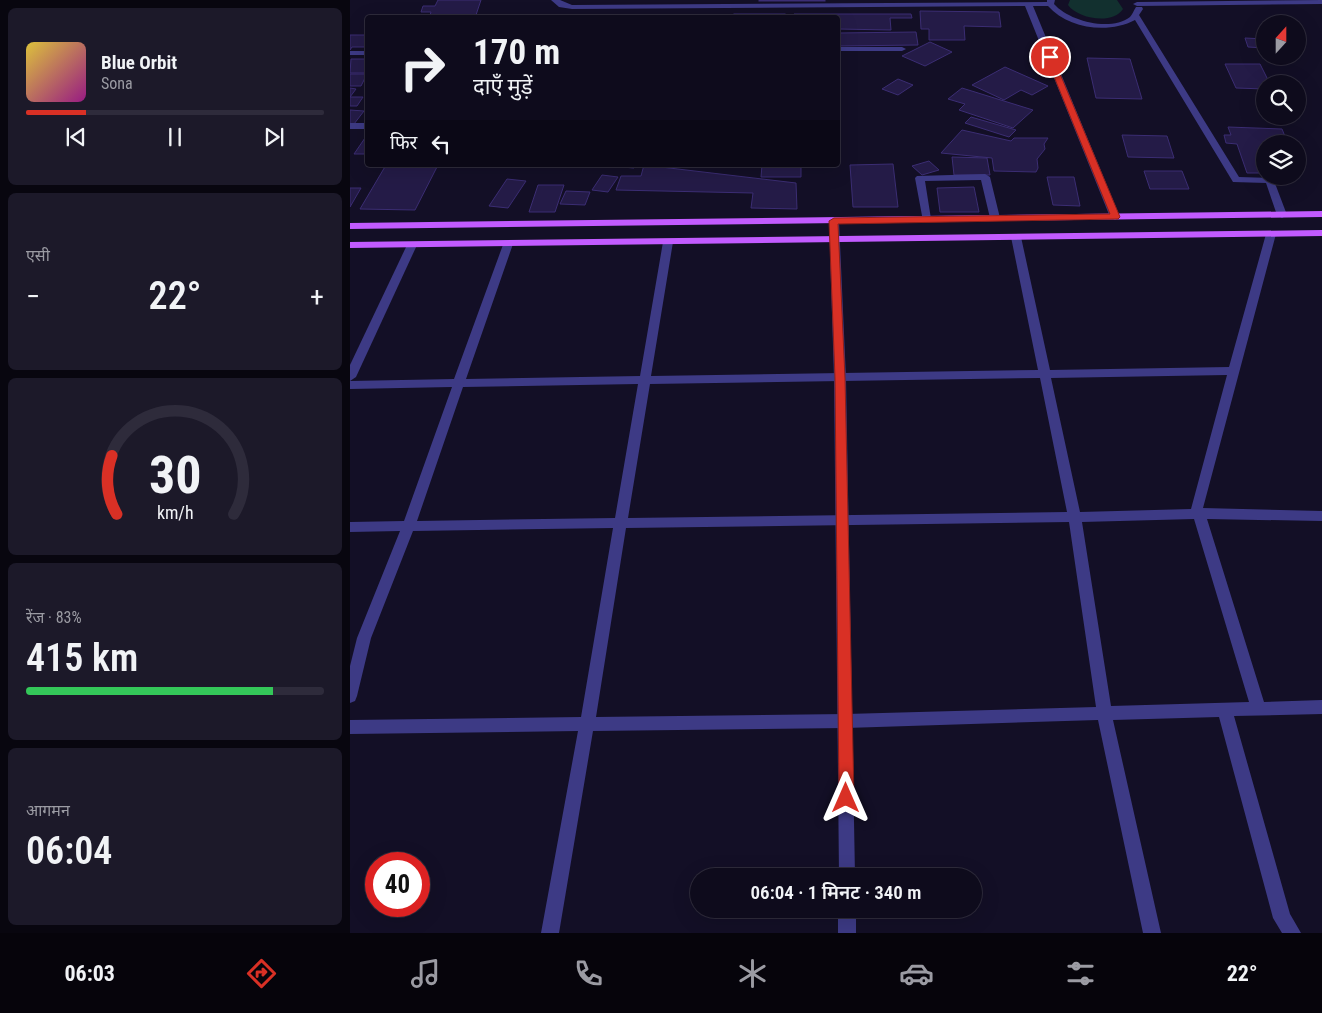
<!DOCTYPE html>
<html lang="hi">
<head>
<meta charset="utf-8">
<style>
	:root { --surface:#0e0b1c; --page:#1c1929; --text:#f1f3f6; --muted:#9b9ba3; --line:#2e2b3b; --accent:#d93025 }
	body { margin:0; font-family:"Roboto Condensed","Noto Sans Devanagari",sans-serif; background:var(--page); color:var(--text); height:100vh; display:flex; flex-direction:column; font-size:19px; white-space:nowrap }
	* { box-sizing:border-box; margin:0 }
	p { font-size:16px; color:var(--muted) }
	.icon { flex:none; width:28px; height:28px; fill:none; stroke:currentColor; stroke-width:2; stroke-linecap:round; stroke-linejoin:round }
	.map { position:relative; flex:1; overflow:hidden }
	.sheet { display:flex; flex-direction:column; gap:8px; padding:8px; background:#08060f; width:350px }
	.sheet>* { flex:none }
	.banner { position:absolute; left:15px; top:15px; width:475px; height:152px; border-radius:5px; box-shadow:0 5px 20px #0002,0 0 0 1px var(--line); background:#0e0b1c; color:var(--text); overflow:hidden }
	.needle { width:32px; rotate:21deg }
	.tools { position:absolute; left:906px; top:15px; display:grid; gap:10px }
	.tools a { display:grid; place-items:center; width:50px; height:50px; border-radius:50%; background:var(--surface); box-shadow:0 5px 20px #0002,0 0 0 1px var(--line); font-size:25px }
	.speed { position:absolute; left:15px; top:852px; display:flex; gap:10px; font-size:25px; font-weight:700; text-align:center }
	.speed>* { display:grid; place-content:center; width:65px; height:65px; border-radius:50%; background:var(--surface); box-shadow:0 5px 20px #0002,0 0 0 1px var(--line); line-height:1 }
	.speed .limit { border:8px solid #d22; background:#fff; color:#111 }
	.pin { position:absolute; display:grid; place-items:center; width:42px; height:42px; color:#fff; margin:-21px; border:2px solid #fff; border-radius:50%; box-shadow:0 1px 5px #0007 }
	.me { position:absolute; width:55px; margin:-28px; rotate:0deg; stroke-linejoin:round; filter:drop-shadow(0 0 4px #0008) }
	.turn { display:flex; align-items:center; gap:18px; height:105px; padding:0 25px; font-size:22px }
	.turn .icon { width:65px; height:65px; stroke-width:2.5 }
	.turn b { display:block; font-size:35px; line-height:42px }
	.then { display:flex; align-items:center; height:48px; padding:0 25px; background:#0003; gap:10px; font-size:19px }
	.big { font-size:38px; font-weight:600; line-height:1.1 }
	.sheet .widget { flex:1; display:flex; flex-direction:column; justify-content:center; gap:8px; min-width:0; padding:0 18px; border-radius:8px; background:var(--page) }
	.sheet .dial { align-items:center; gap:0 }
	.dial svg { height:130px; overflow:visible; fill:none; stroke:var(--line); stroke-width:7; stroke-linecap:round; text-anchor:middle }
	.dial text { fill:var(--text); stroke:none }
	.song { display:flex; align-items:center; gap:15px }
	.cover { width:60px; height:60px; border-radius:8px; background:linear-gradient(135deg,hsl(50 70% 55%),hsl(310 70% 35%)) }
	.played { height:5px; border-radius:2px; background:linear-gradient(90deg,var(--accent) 20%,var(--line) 20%) }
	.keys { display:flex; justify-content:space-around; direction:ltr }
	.heat { display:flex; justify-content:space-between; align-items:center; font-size:28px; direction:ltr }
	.charge { height:8px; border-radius:4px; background:linear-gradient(90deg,#34c759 83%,var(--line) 0) }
	.trip { position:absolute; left:340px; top:868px; width:292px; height:50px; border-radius:25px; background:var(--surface); box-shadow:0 5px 20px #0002,0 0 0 1px var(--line); font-weight:600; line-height:50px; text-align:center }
	.dock { display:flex; height:80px; justify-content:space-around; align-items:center; background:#06040b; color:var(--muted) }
	.dock .icon { width:35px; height:35px }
	.dock .selected { color:var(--accent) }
	.dock b { font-size:22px; color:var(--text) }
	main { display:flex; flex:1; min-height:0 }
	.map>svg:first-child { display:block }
	.green { fill:#12302f }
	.building { fill:#241b47; stroke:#3b2d73 }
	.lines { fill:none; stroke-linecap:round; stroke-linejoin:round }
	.service { fill:#3d3a85; fill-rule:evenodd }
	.minor { fill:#3d3a85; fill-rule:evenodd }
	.tertiary { fill:#3d3a85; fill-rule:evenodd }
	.primary { fill:#c25bff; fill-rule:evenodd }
	.route { fill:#d93025; stroke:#8d1f18 }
</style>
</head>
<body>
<main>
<section class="sheet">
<div class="widget">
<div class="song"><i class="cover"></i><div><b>Blue Orbit</b><p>Sona</p></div></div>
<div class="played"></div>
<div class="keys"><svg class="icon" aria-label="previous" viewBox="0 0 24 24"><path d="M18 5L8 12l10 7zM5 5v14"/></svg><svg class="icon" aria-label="pause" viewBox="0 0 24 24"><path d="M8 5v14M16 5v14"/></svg><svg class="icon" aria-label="next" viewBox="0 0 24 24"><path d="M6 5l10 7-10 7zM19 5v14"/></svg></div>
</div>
<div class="widget"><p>एसी</p>
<div class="heat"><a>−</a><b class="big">22°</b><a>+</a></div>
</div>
<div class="widget dial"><svg viewBox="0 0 100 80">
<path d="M14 69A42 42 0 1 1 86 69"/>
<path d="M14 69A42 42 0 0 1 11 33" stroke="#d93025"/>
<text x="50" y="56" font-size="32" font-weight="700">30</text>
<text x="50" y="72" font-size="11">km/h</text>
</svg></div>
<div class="widget"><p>रेंज · 83%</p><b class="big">415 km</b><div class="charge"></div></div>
<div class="widget"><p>आगमन</p><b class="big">06:04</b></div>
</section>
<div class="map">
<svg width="972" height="933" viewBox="0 0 972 933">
	<rect width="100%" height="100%" fill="#130f26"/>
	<path class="green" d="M720 0H767L773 9C763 25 728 19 718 5Z"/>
	<g class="building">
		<polygon points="88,0 131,0 125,18 79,18 81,12 71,12 73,6 85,6"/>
		<rect x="409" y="0" width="66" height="1"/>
		<polygon points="570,11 649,12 651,27 614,26 615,40 579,40 579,29 571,29"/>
		<rect x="384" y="14" width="51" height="4"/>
		<polygon points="444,14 561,14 562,18 540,18 541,30 488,29 488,18 444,18"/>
		<rect x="300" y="15" width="24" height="3"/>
		<polygon points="944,19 951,27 948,28 948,24 927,24 924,20"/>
		<polygon points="566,32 568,45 488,46 488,33"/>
		<polygon points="0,35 18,35 18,47 2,47 0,50"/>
		<polygon points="895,38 915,39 915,48 898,47"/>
		<polygon points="580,42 602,52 575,66 552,56"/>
		<polygon points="737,58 780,59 792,99 746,98"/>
		<polygon points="1,59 18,59 18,73 0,73"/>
		<polygon points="875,64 910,64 920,84 915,84 915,89 886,88"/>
		<polygon points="655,67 698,86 682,95 671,90 654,100 622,85"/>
		<polygon points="0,74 17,74 11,86 0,86"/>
		<polygon points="548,79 563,85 548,95 532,89"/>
		<polygon points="0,88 6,89 0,97 13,97 7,106 0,106"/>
		<polygon points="612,88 683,110 663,128 609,110 615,104 598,99"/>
		<polygon points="0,110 14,111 4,124 0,124"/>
		<polygon points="621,117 666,130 659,137 615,123"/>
		<polygon points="878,127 932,129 938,144 915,144 915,173 897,173 887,144 876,143 874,135 881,135"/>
		<polygon points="612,130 661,141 664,138 698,138 694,144 695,149 687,159 688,168 686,172 644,171 642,158 591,153"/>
		<polygon points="772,135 817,136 824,158 778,157"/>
		<polygon points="15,138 18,138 18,154 4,154"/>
		<polygon points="602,157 637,158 640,175 604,175"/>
		<polygon points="579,161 589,170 572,175 562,166"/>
		<polygon points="543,164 548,207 503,207 500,165"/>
		<polygon points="36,165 88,165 65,210 10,209"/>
		<polygon points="249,165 285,165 284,168"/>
		<polygon points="294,165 446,183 447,209 401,208 403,193 266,190 271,176 291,176"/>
		<polygon points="412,165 451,165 451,177 411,177"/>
		<polygon points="794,171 832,171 839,189 800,189"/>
		<polygon points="252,175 268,177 258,192 242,190"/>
		<polygon points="697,177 724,177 730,206 703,205"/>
		<polygon points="157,179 176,181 158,208 139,206"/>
		<polygon points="188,185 214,185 205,212 179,212"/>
		<polygon points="624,187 629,212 590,212 587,188"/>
		<polygon points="0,188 11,188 0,207"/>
		<polygon points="216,191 240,192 235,205 210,204"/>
	</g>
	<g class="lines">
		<polygon class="service" points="635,174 640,177 650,218 648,220 642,220 640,218 631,180 575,181 581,219 579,221 573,221 565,178 567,176"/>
		<g class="minor">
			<path d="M201 0H210L222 5 697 2V0H705L704 4C719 21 760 32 780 17 782 15 784 10 786 7H792L793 9 789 15 889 177 923 178 937 215 932 218 927 215 916 183 883 182 785 20C759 34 718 29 698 6H683L770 217 765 220 760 217 675 6 222 9 209 7Z"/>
			<polygon points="972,0 972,4 787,6 783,4 787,2"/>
			<polygon points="488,47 552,47 556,49 552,51 488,51"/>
			<rect x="0" y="51" width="18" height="4"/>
			<rect x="0" y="123" width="18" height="6"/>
			<path d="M921 231 926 234 853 508 972 511V521L857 519 914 702 972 700V714L884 716 940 914 951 933H932L923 918 869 717 763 720 811 933H793L748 720 496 728 243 731 209 933H191L228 731 0 734V720L231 717 263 528 63 531 21 638 7 696 5 701 0 703V666L7 638 50 531 0 532V522L54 521 102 387 0 389V381L104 379 154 242 158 241 163 244 116 379 290 376 313 242 318 239 323 242 301 376 688 370 661 237 666 234 671 237 700 370 879 367 916 234ZM877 375 841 509 730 512 701 378ZM690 378 717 512 278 518 300 384ZM288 384 265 518 67 521 113 387ZM844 519 899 702 761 706 732 522ZM719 522 746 707 496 714 246 717 276 528Z"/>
			<polygon points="62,242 67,245 6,377 0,381 0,365 57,245"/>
		</g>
		<g class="tertiary">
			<polygon points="484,218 489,221 496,378 505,876 489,876 484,378 479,221"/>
			<rect x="488" y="909" width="18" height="24"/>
		</g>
		<g class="primary">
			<polygon points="972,211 972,217 0,229 0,223"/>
			<polygon points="972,230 972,236 0,248 0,242"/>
		</g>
	</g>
	<polygon class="route" points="700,55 703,57 770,217 768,219 488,224 495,378 504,798 502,803 496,805 491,803 489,798 485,378 479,221 484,218 760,214 696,57"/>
</svg>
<div class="tools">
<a><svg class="needle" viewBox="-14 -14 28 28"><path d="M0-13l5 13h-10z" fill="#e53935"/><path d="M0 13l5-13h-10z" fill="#9b9ba3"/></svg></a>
<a><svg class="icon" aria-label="search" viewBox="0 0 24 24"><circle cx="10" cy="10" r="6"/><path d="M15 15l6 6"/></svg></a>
<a><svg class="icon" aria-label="layers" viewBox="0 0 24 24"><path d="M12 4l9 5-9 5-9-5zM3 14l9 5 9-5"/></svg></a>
</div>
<div class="speed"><div class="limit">40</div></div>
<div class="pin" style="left:700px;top:57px;background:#d93025"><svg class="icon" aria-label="arrive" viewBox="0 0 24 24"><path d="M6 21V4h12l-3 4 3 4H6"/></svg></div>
<svg class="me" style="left:496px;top:798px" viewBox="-20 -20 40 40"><path d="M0-17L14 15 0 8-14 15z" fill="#d93025" stroke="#fff" stroke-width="4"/></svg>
<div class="trip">06:04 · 1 मिनट · 340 m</div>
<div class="banner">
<div class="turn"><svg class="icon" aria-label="right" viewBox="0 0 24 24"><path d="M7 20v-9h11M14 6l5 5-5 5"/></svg><div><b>170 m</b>दाएँ मुड़ें</div></div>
<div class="then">फिर<svg class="icon" aria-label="left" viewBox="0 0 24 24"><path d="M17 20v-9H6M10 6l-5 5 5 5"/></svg></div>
</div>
</div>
</main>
<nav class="dock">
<b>06:03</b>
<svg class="icon selected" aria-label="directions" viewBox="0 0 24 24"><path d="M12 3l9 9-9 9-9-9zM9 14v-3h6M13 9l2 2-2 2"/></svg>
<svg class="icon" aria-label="music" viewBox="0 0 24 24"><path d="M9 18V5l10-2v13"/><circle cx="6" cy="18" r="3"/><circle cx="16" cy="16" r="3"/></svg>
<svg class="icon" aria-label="phone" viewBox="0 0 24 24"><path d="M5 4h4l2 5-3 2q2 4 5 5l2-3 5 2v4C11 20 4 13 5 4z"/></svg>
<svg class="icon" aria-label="climate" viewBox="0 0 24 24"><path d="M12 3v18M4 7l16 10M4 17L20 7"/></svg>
<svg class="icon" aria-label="car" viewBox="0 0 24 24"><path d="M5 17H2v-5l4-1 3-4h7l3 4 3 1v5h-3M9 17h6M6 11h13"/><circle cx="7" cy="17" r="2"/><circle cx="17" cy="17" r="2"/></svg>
<svg class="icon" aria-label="filters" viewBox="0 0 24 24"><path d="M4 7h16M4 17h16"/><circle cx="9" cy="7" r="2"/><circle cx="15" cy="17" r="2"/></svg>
<b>22°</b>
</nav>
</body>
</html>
